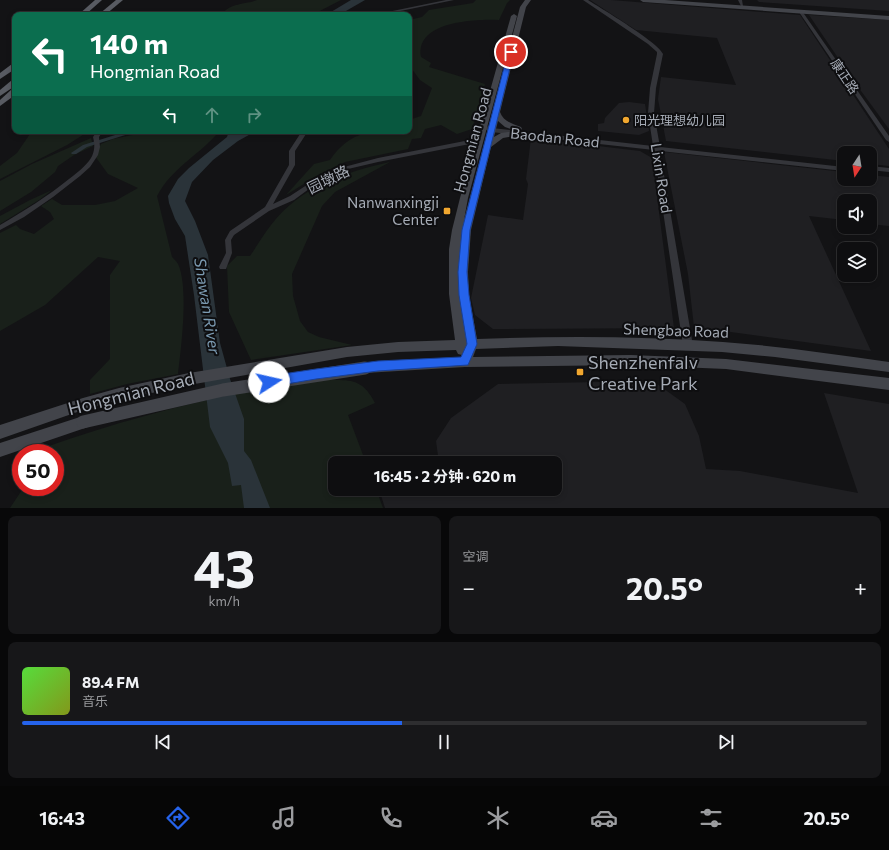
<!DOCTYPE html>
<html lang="zh">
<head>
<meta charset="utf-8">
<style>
	:root { --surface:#0e0e10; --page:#171719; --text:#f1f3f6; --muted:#9b9c9f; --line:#2e2e30; --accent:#2563eb }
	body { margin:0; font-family:Commissioner,"Noto Sans SC",sans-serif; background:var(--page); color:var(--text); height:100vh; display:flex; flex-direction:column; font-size:15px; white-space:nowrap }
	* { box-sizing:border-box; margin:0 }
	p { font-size:13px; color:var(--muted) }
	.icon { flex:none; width:22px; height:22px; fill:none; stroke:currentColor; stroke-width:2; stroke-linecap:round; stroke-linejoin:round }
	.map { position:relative; height:508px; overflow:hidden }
	.drawer { display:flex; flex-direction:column; gap:8px; padding:8px; background:#080809; flex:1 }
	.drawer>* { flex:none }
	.banner { position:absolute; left:12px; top:12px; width:400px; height:122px; border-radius:8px; box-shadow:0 2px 6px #0003,0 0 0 1px var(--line); background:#0b6e4f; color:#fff; overflow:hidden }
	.needle { width:26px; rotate:192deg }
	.tools { position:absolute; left:837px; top:146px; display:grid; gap:8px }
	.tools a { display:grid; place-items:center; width:40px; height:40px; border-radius:8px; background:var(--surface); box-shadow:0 2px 6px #0003,0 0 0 1px var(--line); font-size:20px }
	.speed { position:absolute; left:12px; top:444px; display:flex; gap:8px; font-size:20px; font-weight:700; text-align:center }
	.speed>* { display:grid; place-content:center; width:52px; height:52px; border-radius:50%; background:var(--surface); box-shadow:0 2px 6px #0003,0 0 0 1px var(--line); line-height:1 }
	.speed .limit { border:6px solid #d22; background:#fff; color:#111 }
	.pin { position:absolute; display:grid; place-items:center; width:34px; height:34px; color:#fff; margin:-17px; border:2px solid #fff; border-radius:50%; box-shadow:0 1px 4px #0007 }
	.me { position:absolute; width:44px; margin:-22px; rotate:80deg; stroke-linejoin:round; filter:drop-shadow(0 0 3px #0008) }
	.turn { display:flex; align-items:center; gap:14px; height:84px; padding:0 12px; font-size:18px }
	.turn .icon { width:52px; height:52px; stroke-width:2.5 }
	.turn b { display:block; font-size:28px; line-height:34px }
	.lanes { display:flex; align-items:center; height:38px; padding:0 12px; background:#0003; justify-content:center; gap:20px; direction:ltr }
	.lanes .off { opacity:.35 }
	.big { font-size:30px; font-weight:700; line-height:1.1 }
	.drawer .widget { flex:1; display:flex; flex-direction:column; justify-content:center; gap:6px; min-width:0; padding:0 14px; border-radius:8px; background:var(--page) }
	.drawer .dial { align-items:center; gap:0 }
	.dial b { font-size:52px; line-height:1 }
	.song { display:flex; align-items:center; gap:12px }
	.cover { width:48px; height:48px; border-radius:6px; background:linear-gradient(135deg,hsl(110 70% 55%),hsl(70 70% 35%)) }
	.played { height:4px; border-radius:2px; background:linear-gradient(90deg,var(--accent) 45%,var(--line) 45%) }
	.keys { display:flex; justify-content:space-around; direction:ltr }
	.heat { display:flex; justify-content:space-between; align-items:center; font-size:22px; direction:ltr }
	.drawer .tiles { flex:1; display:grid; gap:8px; grid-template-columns:1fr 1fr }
	.widget:last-child { grid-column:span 2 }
	.trip { position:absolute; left:328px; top:456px; width:234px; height:40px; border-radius:8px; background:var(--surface); box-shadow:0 2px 6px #0003,0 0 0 1px var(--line); font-weight:700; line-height:40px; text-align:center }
	.tab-bar { display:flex; height:64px; justify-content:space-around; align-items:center; background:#060606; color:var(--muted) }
	.tab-bar .icon { width:28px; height:28px }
	.tab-bar .selected { color:var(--accent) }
	.tab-bar b { font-size:18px; color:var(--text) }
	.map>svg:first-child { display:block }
	.built { fill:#1f1f22 }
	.green { fill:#19201a }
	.water { fill:#2a3339 }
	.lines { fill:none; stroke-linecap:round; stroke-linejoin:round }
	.canal { fill:#2a3339; fill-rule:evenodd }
	.minor { fill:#34353a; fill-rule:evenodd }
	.tertiary { fill:#34353a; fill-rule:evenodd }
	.secondary { fill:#42444a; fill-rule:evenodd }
	.trunk { fill:#585b62; fill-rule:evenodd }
	.secondary-bridge { stroke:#42444a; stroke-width:13 }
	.route { fill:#2563eb; stroke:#184099 }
	.poi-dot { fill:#f1a72f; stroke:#0e0e10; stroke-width:1.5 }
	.labels { text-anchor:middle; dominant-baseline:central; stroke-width:4; stroke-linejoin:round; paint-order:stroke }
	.far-street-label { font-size:13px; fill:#a5abb5; stroke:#0e0e10 }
	.far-poi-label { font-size:13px; fill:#a5abb5; stroke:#0e0e10; text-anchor:start }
	.street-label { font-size:15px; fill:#a5abb5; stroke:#0e0e10 }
	.poi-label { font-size:15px; fill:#a5abb5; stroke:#0e0e10; text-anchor:end }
	.water-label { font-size:16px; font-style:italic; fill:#7b9ab1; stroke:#0e0e10 }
	.near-poi-label { font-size:18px; fill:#a5abb5; stroke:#0e0e10; text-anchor:start }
	.near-street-label { font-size:18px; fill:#a5abb5; stroke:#0e0e10 }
</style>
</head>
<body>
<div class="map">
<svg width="889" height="508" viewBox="0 0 889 508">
	<rect width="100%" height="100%" fill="#131315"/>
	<g class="built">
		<polygon points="590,0 611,0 800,15 889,149 889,166 870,164 870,153 844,153 844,161 666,141 658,99 661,77 736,85 717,38 636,30"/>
		<polygon points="757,0 889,0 889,11 759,2"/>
		<polygon points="809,15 889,20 889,129 853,80"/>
		<polygon points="629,102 645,104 649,131 639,135 598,131 598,124 604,123 605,118 619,103"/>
		<polygon points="531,138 640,151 652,158 674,328 493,329 475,315 471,298 488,215 523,220 528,184 526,179"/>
		<polygon points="664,152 844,172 844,179 870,179 870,175 889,177 889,226 870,224 870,201 844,201 844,220 809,216 871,351 694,327 688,274"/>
		<polygon points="653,381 685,404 699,436 706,469 740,471 858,493 824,393 889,404 889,508 385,508 379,489 555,489 555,463 439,463 436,441 451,418 498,384"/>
	</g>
	<g class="green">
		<path d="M257 0H341L312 15H223V14C228 3 248 4 257 0Z"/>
		<path d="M476 0H510L507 3 499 20C476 19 415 21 421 57L431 63 429 67 485 84 472 129 457 134 441 125 425 129 421 138 412 139 408 149 345 162 318 175 286 195 314 164 330 160C352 128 374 131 409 131V120L421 116 432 88 420 80 409 65V20L422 17 429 10 473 3Z"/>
		<polygon points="32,131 89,131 67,145 0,179 0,166 17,153"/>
		<path d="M142 133 216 135C196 157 172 168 157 196L172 257C174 259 177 262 178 264 189 287 181 349 178 374L127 384 90 394V380L110 359V275L120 261 98 257 45 305 0 331V233L16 225 20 229 34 234 54 219 50 212 41 206 52 199 62 205H95L115 201 138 188 108 174 95 156 101 144 113 139Z"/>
		<polygon points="91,138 93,146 74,155 58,166 55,172 31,192 0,211 0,181 32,164"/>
		<path d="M390 162 335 192 322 206 292 274 293 296 300 321 308 332 319 337 352 345 251 360 229 312 227 266 237 256H250C257 246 263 235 271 225 300 187 345 172 390 162Z"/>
		<polygon points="52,190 39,200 0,224 0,216 30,200"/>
		<path d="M323 380C349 380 362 377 375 403L348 415 366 463H335V489H376L383 508H10L24 487H55V453H43L46 447C112 424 179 405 248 391 272 385 298 384 323 380Z"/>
	</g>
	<g class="water">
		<polygon points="351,0 365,0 339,15 326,15"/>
		<polygon points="136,131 256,131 238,141 213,160 192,182 185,201 195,221 208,255 220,343 230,379 244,419 244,451 251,460 270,508 244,508 241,485 232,486 228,463 210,427 194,295 185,236 175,219 169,203 168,196 178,179 189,168 227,137 228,134 191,134 160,132 136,133"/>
	</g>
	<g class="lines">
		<polygon class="canal" points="128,131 138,131 87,147 76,154 72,154 71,153 83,145"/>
		<g class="minor">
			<polygon points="446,0 454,0 381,15 373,15"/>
			<polygon points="738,0 742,0 743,6 741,6"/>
			<polygon points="800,11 802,11 889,136 889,142 886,140 799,12"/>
			<path d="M97 131H103L99 137 100 147 98 155 90 167 80 176 53 197 24 217 0 230V225C24 211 48 196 69 179 77 173 86 166 91 158 95 151 95 144 93 137Z"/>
			<polygon points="302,131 308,131 295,151 295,165 273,204 290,196 313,181 344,167 378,158 480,138 483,140 480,142 378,162 348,169 317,183 294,200 269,211 234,235 231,240 232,253 226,269 220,269 219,267 226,253 225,240 230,231 265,207 289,165 289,151"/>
		</g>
		<g class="tertiary">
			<path d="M583 0H588C602 9 658 42 663 54L656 88 654 113 660 147 844 167V171L660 151 693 346 691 349 688 350 685 349 683 346 654 150 491 132 480 127 483 125 492 128 653 146 648 113 650 88 657 54V52L648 44Z"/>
			<polygon points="870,166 889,168 889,172 870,170"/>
		</g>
		<g class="secondary">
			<path d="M525 0H531L526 7 500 112C503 121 512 124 521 127L522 129 519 131 522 133 521 135 503 138 491 147 471 230 468 272 469 295 477 339C559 336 641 336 723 342 779 346 834 354 889 362V372L775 357 722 352 558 346 476 349 473 357 631 355 726 359 889 378V390L726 369 631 365 465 367 365 373 361 372 359 368 361 364 365 363 461 357 462 355 458 354 456 350 398 352 347 357 189 385 119 400 83 410 0 439V425L83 398 119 388 189 373 347 347 398 342 455 340 449 294V249L452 230 460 198 511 16 514 14 517 16 468 198 464 220 520 7ZM498 121 505 127 516 131 501 133 494 137Z"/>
			<polygon points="640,0 665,0 889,16 889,20 643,2"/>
			<polygon points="83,416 88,417 90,422 88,427 0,457 0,443"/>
		</g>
		<g class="trunk">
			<polygon points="95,0 102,0 85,15 78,15"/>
			<polygon points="116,0 123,0 105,15 98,15"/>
			<polygon points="12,64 15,64 15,69 0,79 0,73"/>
			<polygon points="12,80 15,80 15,86 0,96 0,90"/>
			<polygon points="12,89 15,89 15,95 0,106 0,100"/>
		</g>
		<polyline class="secondary-bridge" points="83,422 223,390 365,368"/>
	</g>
	<polygon class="route" points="511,50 514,52 470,230 467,272 469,295 477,344 468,365 378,371 316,379 269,387 265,385 264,382 265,378 269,376 316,369 378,361 461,357 467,344 459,295 458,272 462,230 508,52"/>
	<g class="poi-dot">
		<circle cx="626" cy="120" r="4"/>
		<rect x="443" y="207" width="8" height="8" rx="2"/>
		<rect x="576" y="368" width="8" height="8" rx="2"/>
	</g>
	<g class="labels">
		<g class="far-street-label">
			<text transform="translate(845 76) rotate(56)">康正路</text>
		</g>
		<g class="far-poi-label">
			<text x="634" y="120">阳光理想幼儿园</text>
		</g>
		<g class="street-label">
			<text transform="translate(555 137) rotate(6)">Baodan Road</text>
			<text transform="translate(472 140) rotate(-75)">Hongmian Road</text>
			<text transform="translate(662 178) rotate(81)">Lixin Road</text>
			<text transform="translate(328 179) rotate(-26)">园墩路</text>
			<text transform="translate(676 330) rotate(2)">Shengbao Road</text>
		</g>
		<g class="poi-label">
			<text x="439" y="202">Nanwanxingji<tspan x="439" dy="17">Center</tspan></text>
		</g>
		<g class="water-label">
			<text transform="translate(208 306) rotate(81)">Shawan River</text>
		</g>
		<g class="near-poi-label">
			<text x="588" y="362">Shenzhenfalv<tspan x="588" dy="21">Creative Park</tspan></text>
		</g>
		<g class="near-street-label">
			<text transform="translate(131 393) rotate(-14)">Hongmian Road</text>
		</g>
	</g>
</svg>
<div class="tools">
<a><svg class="needle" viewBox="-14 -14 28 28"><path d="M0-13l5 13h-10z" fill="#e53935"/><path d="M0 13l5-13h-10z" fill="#9b9c9f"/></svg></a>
<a><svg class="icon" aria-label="sound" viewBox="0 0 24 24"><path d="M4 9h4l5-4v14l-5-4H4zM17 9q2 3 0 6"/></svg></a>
<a><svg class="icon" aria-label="layers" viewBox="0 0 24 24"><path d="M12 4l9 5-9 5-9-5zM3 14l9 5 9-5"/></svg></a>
</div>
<div class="speed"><div class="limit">50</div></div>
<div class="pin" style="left:511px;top:52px;background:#d93025"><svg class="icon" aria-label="arrive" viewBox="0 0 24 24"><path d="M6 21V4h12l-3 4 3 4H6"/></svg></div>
<svg class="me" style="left:269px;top:382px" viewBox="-20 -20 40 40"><circle r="19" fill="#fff"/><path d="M0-13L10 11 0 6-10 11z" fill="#2563eb"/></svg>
<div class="trip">16:45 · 2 分钟 · 620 m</div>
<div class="banner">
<div class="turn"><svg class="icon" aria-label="left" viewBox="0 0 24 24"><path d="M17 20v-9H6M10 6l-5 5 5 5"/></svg><div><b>140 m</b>Hongmian Road</div></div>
<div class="lanes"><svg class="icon" aria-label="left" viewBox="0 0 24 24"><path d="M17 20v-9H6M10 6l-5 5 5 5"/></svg><svg class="icon off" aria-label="ahead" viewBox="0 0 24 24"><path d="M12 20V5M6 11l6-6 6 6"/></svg><svg class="icon off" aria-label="right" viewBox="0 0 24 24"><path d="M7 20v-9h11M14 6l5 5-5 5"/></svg></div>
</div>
</div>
<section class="drawer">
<div class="tiles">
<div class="widget dial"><b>43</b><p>km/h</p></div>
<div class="widget"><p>空调</p>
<div class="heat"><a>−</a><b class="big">20.5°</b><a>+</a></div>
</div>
<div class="widget">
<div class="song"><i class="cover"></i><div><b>89.4 FM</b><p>音乐</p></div></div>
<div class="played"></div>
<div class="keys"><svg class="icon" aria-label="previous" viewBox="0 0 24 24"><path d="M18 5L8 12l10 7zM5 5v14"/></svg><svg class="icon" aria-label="pause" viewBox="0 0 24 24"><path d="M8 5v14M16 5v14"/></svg><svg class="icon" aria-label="next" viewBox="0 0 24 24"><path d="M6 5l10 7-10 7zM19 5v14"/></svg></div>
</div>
</div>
</section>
<nav class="tab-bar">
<b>16:43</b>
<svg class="icon selected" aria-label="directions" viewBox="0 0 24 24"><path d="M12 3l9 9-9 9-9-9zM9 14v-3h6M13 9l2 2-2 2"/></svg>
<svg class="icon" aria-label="music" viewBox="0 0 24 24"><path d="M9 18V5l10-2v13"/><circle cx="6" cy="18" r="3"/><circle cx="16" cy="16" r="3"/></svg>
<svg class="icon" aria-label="phone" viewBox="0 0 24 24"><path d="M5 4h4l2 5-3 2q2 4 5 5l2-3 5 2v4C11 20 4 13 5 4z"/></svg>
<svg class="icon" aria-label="climate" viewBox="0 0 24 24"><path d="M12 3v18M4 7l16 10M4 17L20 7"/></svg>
<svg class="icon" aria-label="car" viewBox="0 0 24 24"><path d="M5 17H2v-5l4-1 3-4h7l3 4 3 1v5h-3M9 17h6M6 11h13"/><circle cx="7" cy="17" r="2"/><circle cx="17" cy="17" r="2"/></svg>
<svg class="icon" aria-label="filters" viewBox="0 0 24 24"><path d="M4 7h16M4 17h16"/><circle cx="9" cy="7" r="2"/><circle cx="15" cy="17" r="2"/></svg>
<b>20.5°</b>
</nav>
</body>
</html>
